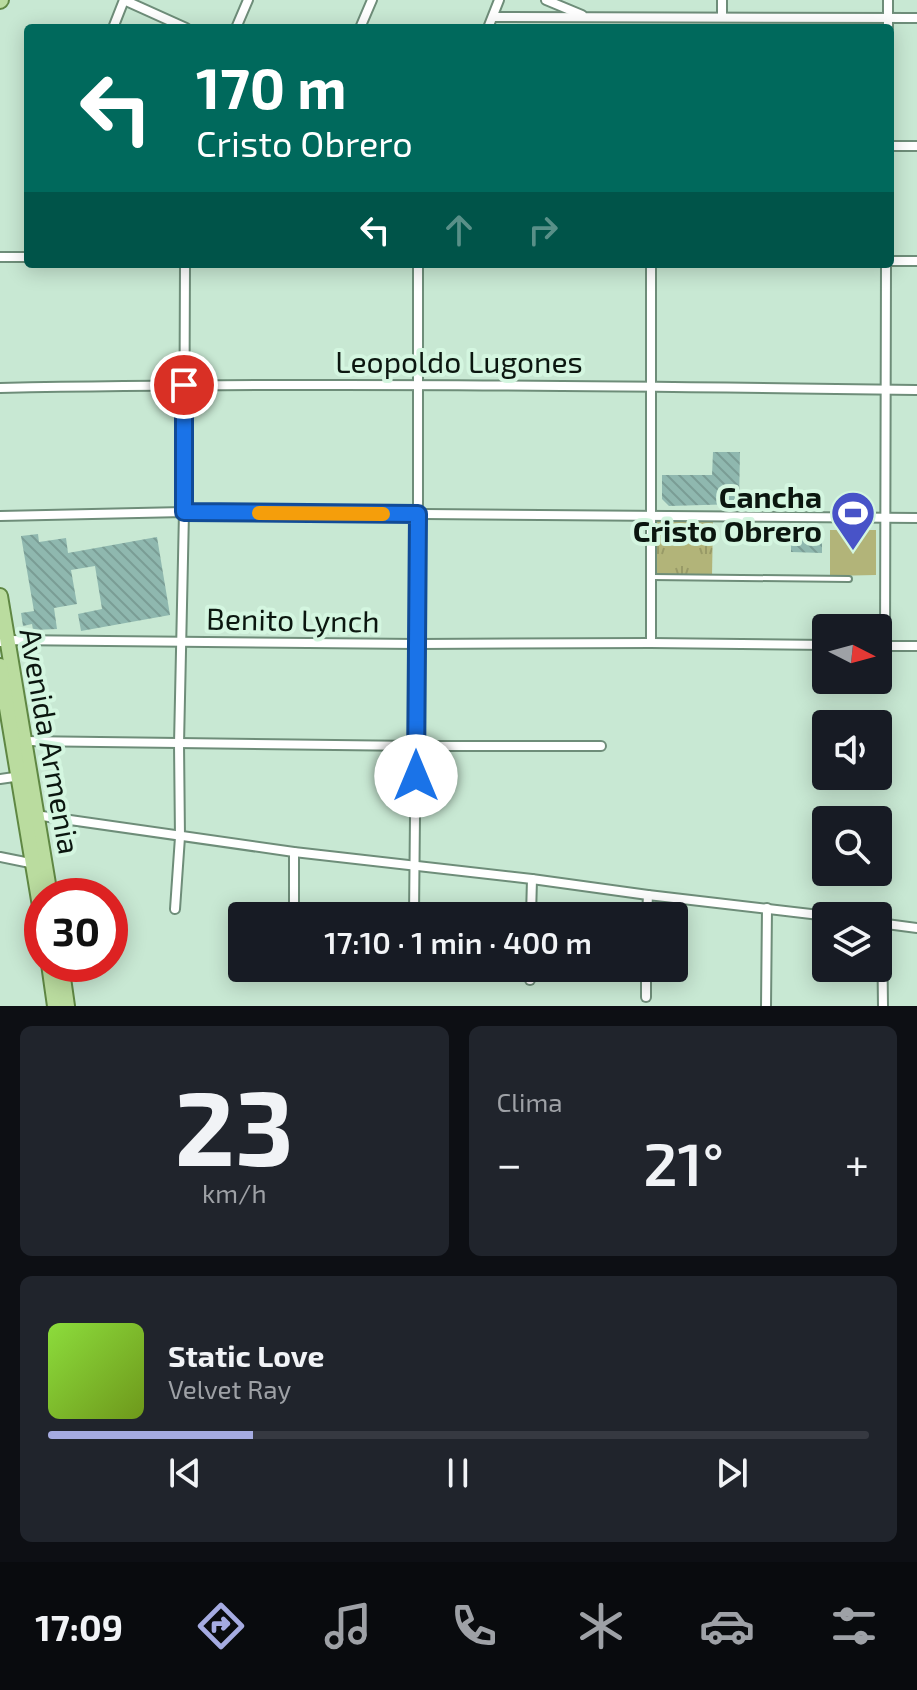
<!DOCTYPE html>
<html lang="es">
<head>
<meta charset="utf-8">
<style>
	:root { --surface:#171b24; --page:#20242c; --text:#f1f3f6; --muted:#9ea1a6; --line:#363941; --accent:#a5abe1 }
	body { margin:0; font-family:"Exo 2",sans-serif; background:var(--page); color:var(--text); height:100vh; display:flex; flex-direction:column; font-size:30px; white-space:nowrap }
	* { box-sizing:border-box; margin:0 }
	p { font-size:26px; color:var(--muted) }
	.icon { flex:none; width:44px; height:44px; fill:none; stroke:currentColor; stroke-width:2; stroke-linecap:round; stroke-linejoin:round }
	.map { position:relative; height:1006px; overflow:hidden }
	.panel { display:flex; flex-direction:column; gap:20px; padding:20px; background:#0d0f14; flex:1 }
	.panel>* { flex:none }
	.hud { position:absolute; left:24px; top:24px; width:870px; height:244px; border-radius:8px; box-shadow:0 4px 20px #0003; background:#00695c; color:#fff; overflow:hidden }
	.needle { width:52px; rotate:96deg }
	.controls { position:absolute; left:812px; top:614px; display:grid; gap:16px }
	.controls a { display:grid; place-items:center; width:80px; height:80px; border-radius:8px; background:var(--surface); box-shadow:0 4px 20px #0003; font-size:40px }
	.speed { position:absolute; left:24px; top:878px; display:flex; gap:16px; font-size:40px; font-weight:700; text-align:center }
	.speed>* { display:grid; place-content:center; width:104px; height:104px; border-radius:50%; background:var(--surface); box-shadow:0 4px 20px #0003; line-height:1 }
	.speed .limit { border:12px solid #d22; background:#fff; color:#111 }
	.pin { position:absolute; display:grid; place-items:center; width:68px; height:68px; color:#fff; margin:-34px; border:4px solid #fff; border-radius:50%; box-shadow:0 2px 8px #0007 }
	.me { position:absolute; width:88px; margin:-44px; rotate:0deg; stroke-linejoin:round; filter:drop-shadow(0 0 6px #0008) }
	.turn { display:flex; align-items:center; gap:28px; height:168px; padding:0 40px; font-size:36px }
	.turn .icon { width:104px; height:104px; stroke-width:2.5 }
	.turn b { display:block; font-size:56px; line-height:68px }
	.lanes { display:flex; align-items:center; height:76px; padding:0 40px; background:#0003; justify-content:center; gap:40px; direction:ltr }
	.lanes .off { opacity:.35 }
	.big { font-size:60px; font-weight:600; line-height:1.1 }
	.panel .widget { flex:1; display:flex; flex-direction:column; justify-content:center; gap:12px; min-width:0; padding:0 28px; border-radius:12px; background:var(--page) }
	.panel .dial { align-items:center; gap:0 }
	.dial b { font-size:104px; line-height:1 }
	.song { display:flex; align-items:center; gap:24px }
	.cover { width:96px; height:96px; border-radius:12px; background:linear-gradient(135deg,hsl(90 70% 55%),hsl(80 70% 35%)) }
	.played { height:8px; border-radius:4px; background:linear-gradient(90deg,var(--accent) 25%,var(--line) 25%) }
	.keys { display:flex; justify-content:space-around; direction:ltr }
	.heat { display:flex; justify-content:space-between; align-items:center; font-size:44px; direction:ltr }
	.panel .tiles { flex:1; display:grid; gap:20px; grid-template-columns:1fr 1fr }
	.widget:last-child { grid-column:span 2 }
	.trip { position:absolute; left:228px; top:902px; width:460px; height:80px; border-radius:8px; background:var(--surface); box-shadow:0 4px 20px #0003; font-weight:600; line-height:80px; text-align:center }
	.menu { display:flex; height:128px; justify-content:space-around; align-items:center; background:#090b0e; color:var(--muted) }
	.menu .icon { width:56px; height:56px }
	.menu .current { color:var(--accent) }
	.menu b { font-size:36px; color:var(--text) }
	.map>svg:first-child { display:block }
	.grass { fill:url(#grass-tufts) }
	.garden { fill:#b2b479 }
	.building { fill:url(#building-back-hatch) }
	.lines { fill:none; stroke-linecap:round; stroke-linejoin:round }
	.service-casing { stroke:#6e8d79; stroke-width:8 }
	.minor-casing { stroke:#6e8d79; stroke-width:12 }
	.primary-casing { stroke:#5f8743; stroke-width:18 }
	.service { stroke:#fff; stroke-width:4 }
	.minor { stroke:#fff; stroke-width:8 }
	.primary { stroke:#badc9f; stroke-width:14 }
	.route-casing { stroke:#114b97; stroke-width:20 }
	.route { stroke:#1a73e8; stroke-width:14 }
	.slow { stroke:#f59e0b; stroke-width:14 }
	.labels { text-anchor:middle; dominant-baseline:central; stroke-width:8; stroke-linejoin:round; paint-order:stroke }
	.street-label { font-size:30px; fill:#0b160f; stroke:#d4f6e0 }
	.poi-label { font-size:30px; font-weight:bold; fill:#0b160f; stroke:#d4f6e0; text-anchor:end }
</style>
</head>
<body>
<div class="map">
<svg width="917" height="1006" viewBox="0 0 917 1006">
	<defs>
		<pattern id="grass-tufts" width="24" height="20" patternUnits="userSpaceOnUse" patternTransform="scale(2)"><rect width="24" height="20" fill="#b2b479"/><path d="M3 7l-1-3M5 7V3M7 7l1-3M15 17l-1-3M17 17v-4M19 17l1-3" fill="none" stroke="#989a67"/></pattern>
		<pattern id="building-back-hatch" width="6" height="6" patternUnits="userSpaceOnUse" patternTransform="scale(2)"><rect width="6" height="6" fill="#8fb8af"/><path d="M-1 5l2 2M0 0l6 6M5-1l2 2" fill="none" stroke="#7a9d95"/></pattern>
	</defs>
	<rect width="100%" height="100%" fill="#c8e8d3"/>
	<polygon class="grass" points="656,520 713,521 712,576 655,575"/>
	<polygon class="garden" points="830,530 876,530 876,575 830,576"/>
	<g class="building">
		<polygon points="713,452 740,452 739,504 669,506 662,499 662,475 712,475"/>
		<polygon points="791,533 822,533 822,553 791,552"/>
		<polygon points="38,534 39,542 66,538 68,553 157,537 170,615 81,631 78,614 102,609 95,566 71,570 77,604 54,608 57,629 33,630 32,624 23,626 21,613 34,611 21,536"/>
	</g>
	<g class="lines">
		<g class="service-casing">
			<polyline id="service" points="652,577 849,579"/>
		</g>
		<g class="minor-casing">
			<g id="minor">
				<polyline points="124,0 186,28"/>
				<polyline points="546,0 582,15"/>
				<polyline points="722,0 722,17"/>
				<polyline points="493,17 917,18"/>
				<polyline points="113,28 124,0"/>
				<polyline points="236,28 248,0"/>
				<polyline points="360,28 372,0"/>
				<polyline points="488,28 499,0"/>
				<polyline points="888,28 888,0"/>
				<polyline points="890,146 917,146"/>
				<polyline points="0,257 28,257"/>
				<polyline points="890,261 917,261"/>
				<path d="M0 388C306 382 611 386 917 390"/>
				<polyline points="0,516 184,512 917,518"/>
				<polyline points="0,642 8,640 417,644 651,643 826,645"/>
				<polyline points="651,643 651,264"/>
				<polyline points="878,646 917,646"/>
				<polyline points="885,646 886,264"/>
				<polyline points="22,741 416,746 601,746"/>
				<polyline points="0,779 21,776"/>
				<polyline points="35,815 294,852 532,879 648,895 828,916"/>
				<polyline points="294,852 294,916"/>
				<polyline points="0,857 35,864"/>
				<polyline points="175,909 180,837 179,744 184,512 185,264"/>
				<polyline points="414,916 418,514 418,264"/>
				<polyline points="531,916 532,879"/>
				<polyline points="647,916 648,895"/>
				<polyline points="879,923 917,928"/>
				<polyline points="882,924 883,1006"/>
				<polyline points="530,980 530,968"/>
				<polyline points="646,997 646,968"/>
				<polyline points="766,1006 767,908"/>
			</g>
		</g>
		<g class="primary-casing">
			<g id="primary">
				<polyline points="0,1 1,0"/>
				<polyline points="0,596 50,896"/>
				<polyline points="0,666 42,918"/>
				<polyline points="49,964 55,1006"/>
				<polyline points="61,964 67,1006"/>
			</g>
		</g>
		<use href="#service" class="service"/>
		<use href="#minor" class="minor"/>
		<use href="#primary" class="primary"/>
	</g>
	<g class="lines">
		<g class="route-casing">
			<polyline id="route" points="184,385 184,512 418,514 416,776"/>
		</g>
		<use href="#route" class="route"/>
		<polyline class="slow" points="259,513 383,514"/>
	</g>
	<defs>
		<g id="stadium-pin" transform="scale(2.3)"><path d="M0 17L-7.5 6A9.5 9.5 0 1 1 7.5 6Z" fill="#4853c8" stroke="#d4f6e0"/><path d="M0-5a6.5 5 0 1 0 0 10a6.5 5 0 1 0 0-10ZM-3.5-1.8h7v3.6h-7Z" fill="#fff"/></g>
	</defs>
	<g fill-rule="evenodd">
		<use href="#stadium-pin" x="853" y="513"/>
	</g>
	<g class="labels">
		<g class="street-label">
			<text x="459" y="361">Leopoldo Lugones</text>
			<text transform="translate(293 619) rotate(1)">Benito Lynch</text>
			<text transform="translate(51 741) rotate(80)">Avenida Armenia</text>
		</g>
		<g class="poi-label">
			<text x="822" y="496">Cancha<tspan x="822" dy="34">Cristo Obrero</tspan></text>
		</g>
	</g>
</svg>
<div class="controls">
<a><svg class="needle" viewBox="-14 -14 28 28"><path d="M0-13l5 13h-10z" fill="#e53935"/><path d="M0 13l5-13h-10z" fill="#9ea1a6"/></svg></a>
<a><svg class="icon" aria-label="sound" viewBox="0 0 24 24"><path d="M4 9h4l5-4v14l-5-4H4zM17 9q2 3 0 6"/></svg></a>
<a><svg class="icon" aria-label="search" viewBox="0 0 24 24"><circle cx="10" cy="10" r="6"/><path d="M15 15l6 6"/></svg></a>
<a><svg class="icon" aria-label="layers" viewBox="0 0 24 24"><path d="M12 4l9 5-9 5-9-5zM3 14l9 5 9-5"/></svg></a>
</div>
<div class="speed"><div class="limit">30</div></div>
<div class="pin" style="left:184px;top:385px;background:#d93025"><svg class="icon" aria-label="arrive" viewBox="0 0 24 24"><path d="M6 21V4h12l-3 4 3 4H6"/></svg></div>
<svg class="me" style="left:416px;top:776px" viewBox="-20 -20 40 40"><circle r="19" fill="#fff"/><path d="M0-13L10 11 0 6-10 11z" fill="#1a73e8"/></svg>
<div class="trip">17:10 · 1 min · 400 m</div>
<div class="hud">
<div class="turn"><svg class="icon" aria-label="left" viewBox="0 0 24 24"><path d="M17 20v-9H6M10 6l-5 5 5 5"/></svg><div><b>170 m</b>Cristo Obrero</div></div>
<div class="lanes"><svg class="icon" aria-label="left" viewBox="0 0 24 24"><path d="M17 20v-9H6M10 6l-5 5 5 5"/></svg><svg class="icon off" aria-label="ahead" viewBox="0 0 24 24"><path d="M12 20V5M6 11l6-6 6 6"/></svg><svg class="icon off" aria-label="right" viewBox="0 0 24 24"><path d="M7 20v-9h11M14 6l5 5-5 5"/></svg></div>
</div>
</div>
<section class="panel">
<div class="tiles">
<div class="widget dial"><b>23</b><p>km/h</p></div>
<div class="widget"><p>Clima</p>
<div class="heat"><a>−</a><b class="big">21°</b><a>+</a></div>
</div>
<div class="widget">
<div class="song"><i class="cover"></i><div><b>Static Love</b><p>Velvet Ray</p></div></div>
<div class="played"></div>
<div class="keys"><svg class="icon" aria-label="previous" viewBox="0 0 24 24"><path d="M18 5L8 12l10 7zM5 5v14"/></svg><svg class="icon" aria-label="pause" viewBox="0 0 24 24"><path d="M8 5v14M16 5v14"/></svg><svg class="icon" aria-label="next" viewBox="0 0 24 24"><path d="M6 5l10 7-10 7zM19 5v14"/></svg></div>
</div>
</div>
</section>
<nav class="menu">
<b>17:09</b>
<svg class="icon current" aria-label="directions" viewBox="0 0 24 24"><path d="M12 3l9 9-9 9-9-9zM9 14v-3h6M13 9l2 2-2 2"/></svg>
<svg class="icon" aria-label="music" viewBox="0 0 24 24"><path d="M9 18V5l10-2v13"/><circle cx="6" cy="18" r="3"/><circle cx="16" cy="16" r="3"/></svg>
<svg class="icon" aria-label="phone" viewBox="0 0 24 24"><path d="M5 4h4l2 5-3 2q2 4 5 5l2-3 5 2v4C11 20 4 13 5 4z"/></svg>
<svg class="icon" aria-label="climate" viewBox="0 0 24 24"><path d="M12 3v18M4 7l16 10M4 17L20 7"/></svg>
<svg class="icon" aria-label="car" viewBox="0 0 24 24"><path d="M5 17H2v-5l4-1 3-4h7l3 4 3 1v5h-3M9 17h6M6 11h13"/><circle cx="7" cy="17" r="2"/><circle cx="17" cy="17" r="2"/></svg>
<svg class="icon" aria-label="filters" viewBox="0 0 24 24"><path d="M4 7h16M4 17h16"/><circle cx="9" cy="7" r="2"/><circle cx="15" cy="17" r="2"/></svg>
</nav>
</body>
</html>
